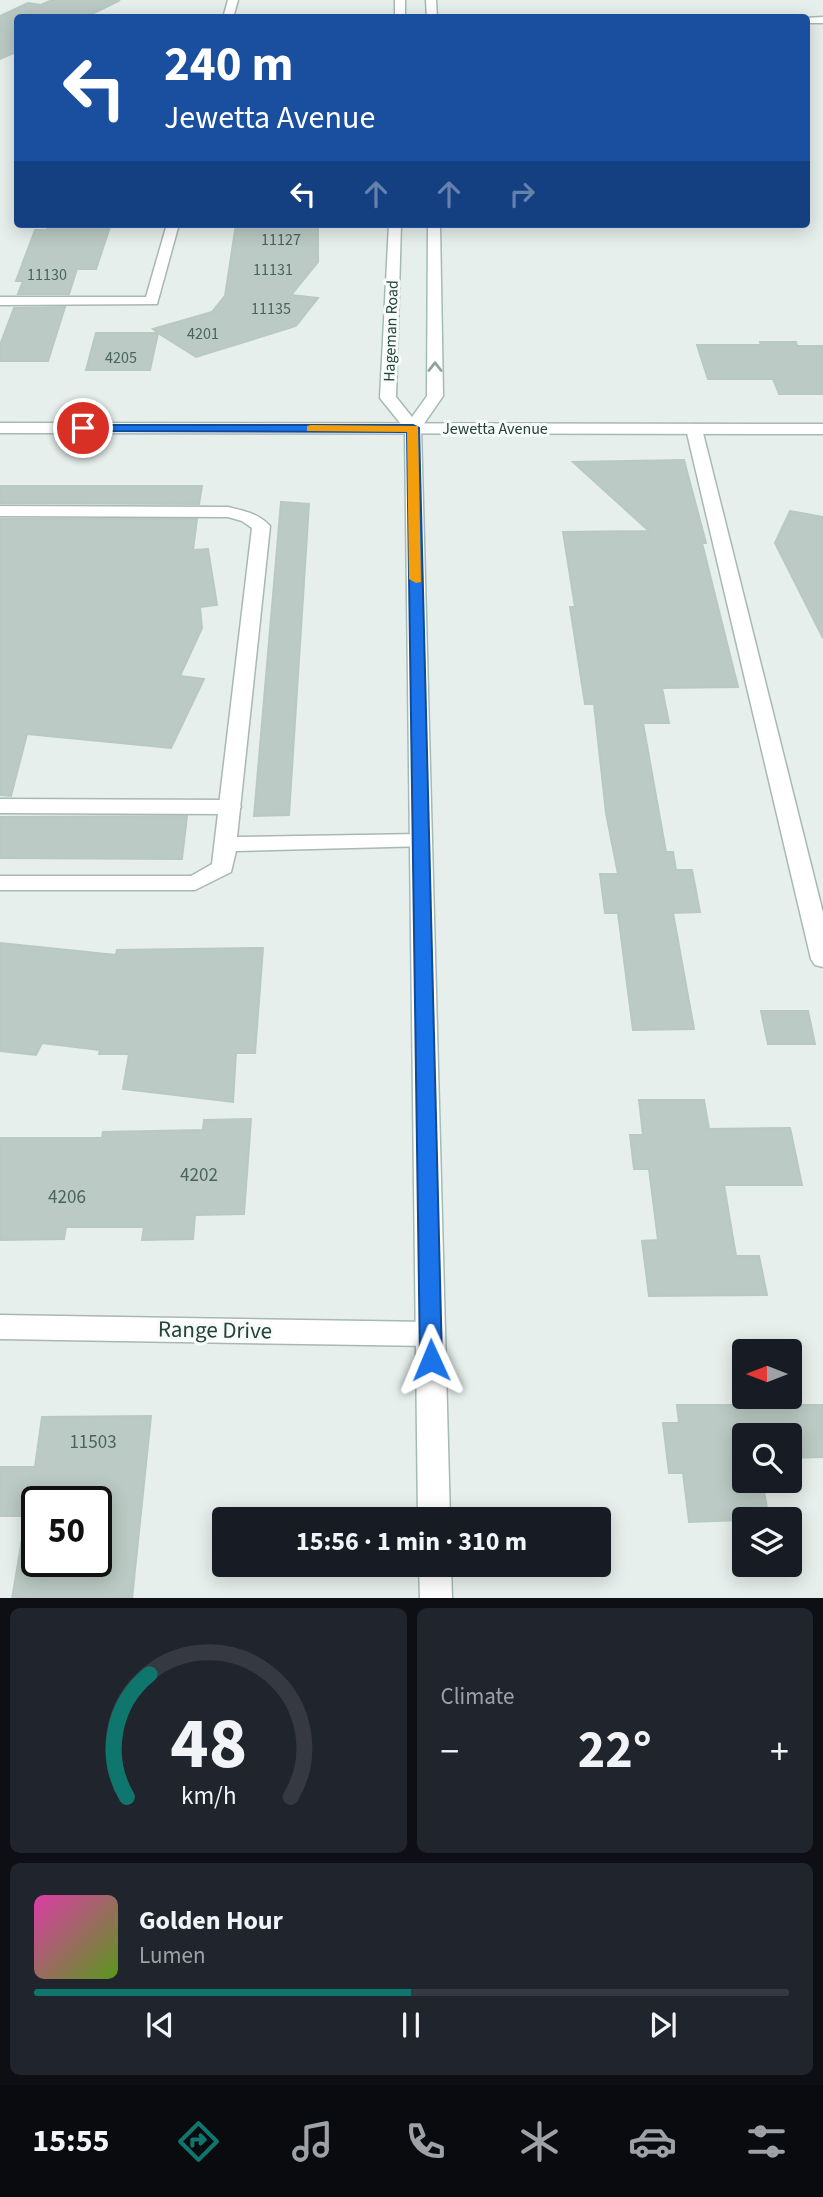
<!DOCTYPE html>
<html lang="en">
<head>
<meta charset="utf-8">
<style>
	:root { --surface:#171b24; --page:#20242c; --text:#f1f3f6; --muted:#9ea1a6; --line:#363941; --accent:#0f766e }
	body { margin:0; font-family:"Source Sans 3",sans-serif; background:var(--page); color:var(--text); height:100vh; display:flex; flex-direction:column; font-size:26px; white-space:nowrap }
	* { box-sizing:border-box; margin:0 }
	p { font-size:23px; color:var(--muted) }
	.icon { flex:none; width:38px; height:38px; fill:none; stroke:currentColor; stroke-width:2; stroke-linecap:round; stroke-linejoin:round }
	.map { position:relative; height:1598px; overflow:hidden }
	.sheet { display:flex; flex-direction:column; gap:10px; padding:10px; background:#0d0f14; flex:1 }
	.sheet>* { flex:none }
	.hud { position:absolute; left:14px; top:14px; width:796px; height:214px; border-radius:7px; box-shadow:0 4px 18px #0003; background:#1a4fa0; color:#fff; overflow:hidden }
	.needle { width:46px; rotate:270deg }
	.fabs { position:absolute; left:732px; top:1339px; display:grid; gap:14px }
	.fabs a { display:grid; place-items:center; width:70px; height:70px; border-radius:7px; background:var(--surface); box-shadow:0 4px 18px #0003; font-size:35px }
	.speed { position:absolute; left:21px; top:1486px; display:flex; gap:14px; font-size:35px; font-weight:700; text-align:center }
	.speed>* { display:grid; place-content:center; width:91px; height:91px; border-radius:50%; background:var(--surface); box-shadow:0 4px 18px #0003; line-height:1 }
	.speed .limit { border:4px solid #111; border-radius:10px; background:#fff; color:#111 }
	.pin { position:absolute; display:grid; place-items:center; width:60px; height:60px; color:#fff; margin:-30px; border:4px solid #fff; border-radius:50%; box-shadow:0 2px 7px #0007 }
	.me { position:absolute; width:77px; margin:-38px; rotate:359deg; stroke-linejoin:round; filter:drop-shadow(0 0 5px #0008) }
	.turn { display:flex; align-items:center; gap:24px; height:147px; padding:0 35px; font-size:32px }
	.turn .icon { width:91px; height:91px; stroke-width:2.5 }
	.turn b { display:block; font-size:49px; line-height:60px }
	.lanes { display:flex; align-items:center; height:66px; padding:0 35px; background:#0003; justify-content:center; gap:35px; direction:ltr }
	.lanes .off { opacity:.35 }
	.big { font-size:52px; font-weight:700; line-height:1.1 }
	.sheet .widget { flex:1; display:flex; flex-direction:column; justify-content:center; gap:10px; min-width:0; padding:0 24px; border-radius:10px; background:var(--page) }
	.sheet .dial { align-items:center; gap:0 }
	.dial svg { height:182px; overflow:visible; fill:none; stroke:var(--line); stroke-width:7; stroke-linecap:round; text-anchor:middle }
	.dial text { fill:var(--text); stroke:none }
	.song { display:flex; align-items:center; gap:21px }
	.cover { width:84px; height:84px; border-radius:10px; background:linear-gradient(135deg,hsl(320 70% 55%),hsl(90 70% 35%)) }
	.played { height:7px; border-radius:4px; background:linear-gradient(90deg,var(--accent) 50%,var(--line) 50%) }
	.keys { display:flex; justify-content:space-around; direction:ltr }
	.heat { display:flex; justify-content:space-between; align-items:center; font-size:38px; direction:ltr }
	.sheet .tiles { flex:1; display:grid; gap:10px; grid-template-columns:1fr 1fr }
	.widget:last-child { grid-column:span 2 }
	.trip { position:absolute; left:212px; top:1507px; width:399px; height:70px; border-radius:7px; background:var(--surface); box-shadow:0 4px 18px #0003; font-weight:700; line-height:70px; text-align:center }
	.menu { display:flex; height:112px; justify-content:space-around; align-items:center; background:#090b0e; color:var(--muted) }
	.menu .icon { width:49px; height:49px }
	.menu .current { color:var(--accent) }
	.menu b { font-size:32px; color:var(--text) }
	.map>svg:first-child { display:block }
	.building { fill:#bbcac4; stroke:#b8c9c2; stroke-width:2; fill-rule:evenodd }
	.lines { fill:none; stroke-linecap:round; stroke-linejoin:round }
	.service-casing { stroke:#a8b8b2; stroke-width:3 }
	.minor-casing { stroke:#a8b8b2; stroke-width:3 }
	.tertiary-casing { stroke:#a8b8b2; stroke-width:3 }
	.secondary-casing { stroke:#a4bbb3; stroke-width:3 }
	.service { fill:#fff; fill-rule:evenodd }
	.minor { fill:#fff; fill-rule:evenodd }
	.tertiary { fill:#fff; fill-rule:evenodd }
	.secondary { fill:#fff; fill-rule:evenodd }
	.oneway { stroke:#92a09c }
	.route { fill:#1a73e8; stroke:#114b97; stroke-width:2 }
	.slow { fill:#f59e0b }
	.labels { text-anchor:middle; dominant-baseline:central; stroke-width:6; stroke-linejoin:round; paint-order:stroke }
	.number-label { font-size:16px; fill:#4a645c }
	.far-street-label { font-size:16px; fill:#24423a; stroke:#f7fbf9 }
	.near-number-label { font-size:19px; fill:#4a645c }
	.near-street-label { font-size:23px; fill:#24423a; stroke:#f7fbf9 }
</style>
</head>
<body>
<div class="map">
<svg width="823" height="1599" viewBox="0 0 823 1599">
	<rect width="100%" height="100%" fill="#e6efeb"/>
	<g class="building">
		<polygon points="52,0 120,0 84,18 18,18 18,51 0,59 0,16 28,3 41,5"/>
		<polygon points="49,224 111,224 96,269 77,269 69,294 18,294 23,281 16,281 35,230 47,230"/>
		<polygon points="236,224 304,224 304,227 318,227 318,262 291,295 318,298 296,326 196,357 158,333 150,370 86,370 96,333 158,333 153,329 212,312 225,296"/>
		<polygon points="65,307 48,361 0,361 0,345 14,308"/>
		<polygon points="760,342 796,342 797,346 823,346 823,394 779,394 773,379 708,379 697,345 761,345"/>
		<polygon points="684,460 706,543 702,543 738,687 662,688 669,723 643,723 666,852 673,852 676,870 692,870 700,912 673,913 694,1029 633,1030 618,913 605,913 600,874 618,874 606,813 594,704 585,704 570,607 575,607 563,532 649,531 573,462"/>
		<polygon points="0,486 202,486 199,504 0,503"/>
		<polygon points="281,502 309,504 289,815 254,816"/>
		<polygon points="790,511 823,517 823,638 775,543"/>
		<polygon points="0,519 197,519 193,550 208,549 217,605 200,607 202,628 180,676 204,679 171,748 27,734 11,796 0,795"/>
		<polygon points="187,816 182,859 0,858 0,817"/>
		<polygon points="0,943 116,955 117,950 263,948 255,1053 236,1053 233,1102 123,1089 129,1054 99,1054 100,1050 42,1043 36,1055 0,1051"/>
		<polygon points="761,1011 808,1011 815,1044 768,1044"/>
		<polygon points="639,1100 704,1100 709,1129 790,1128 802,1185 724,1185 736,1256 759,1256 767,1295 649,1296 642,1241 658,1240 649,1169 634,1169 630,1135 643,1135"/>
		<polygon points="251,1119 244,1214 195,1215 193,1239 142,1240 144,1227 66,1227 64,1239 0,1240 0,1138 102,1138 103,1132 203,1130 204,1120"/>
		<polygon points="677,1405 823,1405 823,1457 789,1458 789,1435 744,1435 744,1480 762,1480 769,1519 689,1522 683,1473 669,1473 663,1423 679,1423"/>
		<path d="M151 1416 132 1599H12L26 1516H0V1467H35L42 1417ZM37 1502H96V1561H37Z"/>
	</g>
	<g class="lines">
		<g class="service-casing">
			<g id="service">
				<polygon points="694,424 702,429 823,913 823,967 815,965 811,959 686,429"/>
				<polygon points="0,799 230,800 237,802 241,807 237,812 230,814 0,813"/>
			</g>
		</g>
		<g class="minor-casing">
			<g id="minor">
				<polygon points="228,0 238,0 233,18 223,18"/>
				<polygon points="823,17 823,23 807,23 805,18"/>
				<polygon points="167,224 179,224 157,304 0,305 0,297 146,297"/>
				<path d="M0 506 228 507C244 511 258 513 270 526L237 837 421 834 429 836 432 841 429 846 236 851 231 872 195 890H0V876H191L212 864 252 528 242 521 228 517 0 516Z"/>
				<polygon points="0,1315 430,1322 440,1326 444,1334 440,1342 430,1346 0,1339"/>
			</g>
		</g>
		<g class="tertiary-casing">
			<polygon id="tertiary" points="0,423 823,424 823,434 0,433"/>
		</g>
		<g class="secondary-casing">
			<g id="secondary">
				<rect x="395" y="0" width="10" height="18"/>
				<polygon points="426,0 436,0 437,18 427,18"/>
				<polygon points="389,224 401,224 396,397 412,417 427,396 428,224 440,224 443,396 421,428 450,1519 418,1519 405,429 380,398"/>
				<polygon points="419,1564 451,1564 452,1599 420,1599"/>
			</g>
		</g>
		<use href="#service" class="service"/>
		<use href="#minor" class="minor"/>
		<use href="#tertiary" class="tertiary"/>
		<use href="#secondary" class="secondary"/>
	</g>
	<defs><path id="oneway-chevron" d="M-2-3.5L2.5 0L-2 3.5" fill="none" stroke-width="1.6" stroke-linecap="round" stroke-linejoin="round" transform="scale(1.75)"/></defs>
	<use class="oneway" href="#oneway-chevron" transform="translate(435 367) rotate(-90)"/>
	<polygon class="route" points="78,425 413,425 419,428 442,1360 439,1367 431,1370 423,1367 420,1360 407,432 83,431 77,428"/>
	<polygon class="slow" points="311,425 418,426 421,582 416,583 409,579 407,432 307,431 307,426"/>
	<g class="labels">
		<g class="number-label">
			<text x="281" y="240">11127</text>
			<text x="273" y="270">11131</text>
			<text x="47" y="275">11130</text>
			<text x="271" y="309">11135</text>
			<text x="203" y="334">4201</text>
			<text x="121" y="358">4205</text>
		</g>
		<g class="far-street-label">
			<text transform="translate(391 331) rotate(-88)">Hageman Road</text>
			<text x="495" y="429">Jewetta Avenue</text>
		</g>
		<g class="near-number-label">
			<text x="199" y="1175">4202</text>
			<text x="67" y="1197">4206</text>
			<text x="93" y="1442">11503</text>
		</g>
		<g class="near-street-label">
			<text transform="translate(215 1330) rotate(1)">Range Drive</text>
		</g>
	</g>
</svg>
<div class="fabs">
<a><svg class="needle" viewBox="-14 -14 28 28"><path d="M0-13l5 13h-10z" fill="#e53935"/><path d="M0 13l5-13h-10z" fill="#9ea1a6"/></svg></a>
<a><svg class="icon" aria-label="search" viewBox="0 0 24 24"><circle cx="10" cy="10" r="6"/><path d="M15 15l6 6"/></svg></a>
<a><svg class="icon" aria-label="layers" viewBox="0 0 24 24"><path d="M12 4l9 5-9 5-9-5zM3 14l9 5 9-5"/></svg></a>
</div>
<div class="speed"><div class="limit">50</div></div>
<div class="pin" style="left:83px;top:428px;background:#d93025"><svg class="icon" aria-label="arrive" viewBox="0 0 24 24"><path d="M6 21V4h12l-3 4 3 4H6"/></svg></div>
<svg class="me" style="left:431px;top:1360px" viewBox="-20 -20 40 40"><path d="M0-17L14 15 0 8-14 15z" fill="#1a73e8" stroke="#fff" stroke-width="4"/></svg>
<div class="trip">15:56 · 1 min · 310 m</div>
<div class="hud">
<div class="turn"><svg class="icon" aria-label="left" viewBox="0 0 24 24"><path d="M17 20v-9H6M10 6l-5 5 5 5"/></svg><div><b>240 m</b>Jewetta Avenue</div></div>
<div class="lanes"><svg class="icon" aria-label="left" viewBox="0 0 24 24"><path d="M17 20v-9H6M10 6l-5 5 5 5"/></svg><svg class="icon off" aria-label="ahead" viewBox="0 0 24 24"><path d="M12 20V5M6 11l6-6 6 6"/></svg><svg class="icon off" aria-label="ahead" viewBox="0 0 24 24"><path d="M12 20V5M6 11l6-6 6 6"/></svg><svg class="icon off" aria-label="right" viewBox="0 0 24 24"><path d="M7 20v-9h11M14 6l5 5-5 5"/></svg></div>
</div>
</div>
<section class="sheet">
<div class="tiles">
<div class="widget dial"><svg viewBox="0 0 100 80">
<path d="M14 69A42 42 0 1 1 86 69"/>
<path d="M14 69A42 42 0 0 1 24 15" stroke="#0f766e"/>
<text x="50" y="56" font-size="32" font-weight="700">48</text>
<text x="50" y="72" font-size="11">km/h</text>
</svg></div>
<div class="widget"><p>Climate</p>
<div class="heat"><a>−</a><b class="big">22°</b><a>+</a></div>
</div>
<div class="widget">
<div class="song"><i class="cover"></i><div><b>Golden Hour</b><p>Lumen</p></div></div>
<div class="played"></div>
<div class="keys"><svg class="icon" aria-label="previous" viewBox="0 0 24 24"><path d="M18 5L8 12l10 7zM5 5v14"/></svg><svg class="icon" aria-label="pause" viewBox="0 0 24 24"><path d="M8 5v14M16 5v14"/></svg><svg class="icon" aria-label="next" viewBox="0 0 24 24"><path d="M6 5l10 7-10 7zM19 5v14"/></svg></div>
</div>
</div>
</section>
<nav class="menu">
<b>15:55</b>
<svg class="icon current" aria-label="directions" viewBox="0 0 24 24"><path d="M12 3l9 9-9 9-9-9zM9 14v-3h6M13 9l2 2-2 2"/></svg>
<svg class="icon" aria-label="music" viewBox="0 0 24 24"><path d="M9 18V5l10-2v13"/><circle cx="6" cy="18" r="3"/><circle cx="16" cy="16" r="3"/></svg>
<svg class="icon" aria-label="phone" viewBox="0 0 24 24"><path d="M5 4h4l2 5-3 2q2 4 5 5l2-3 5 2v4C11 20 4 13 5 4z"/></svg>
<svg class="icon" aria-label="climate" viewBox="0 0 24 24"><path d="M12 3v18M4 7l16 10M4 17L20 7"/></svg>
<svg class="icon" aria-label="car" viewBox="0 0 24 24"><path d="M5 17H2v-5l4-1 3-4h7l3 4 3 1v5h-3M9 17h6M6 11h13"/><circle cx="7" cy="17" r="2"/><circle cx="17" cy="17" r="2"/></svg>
<svg class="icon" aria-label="filters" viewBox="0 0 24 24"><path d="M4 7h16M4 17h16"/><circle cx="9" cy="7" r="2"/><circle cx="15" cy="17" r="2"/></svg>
</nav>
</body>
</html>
